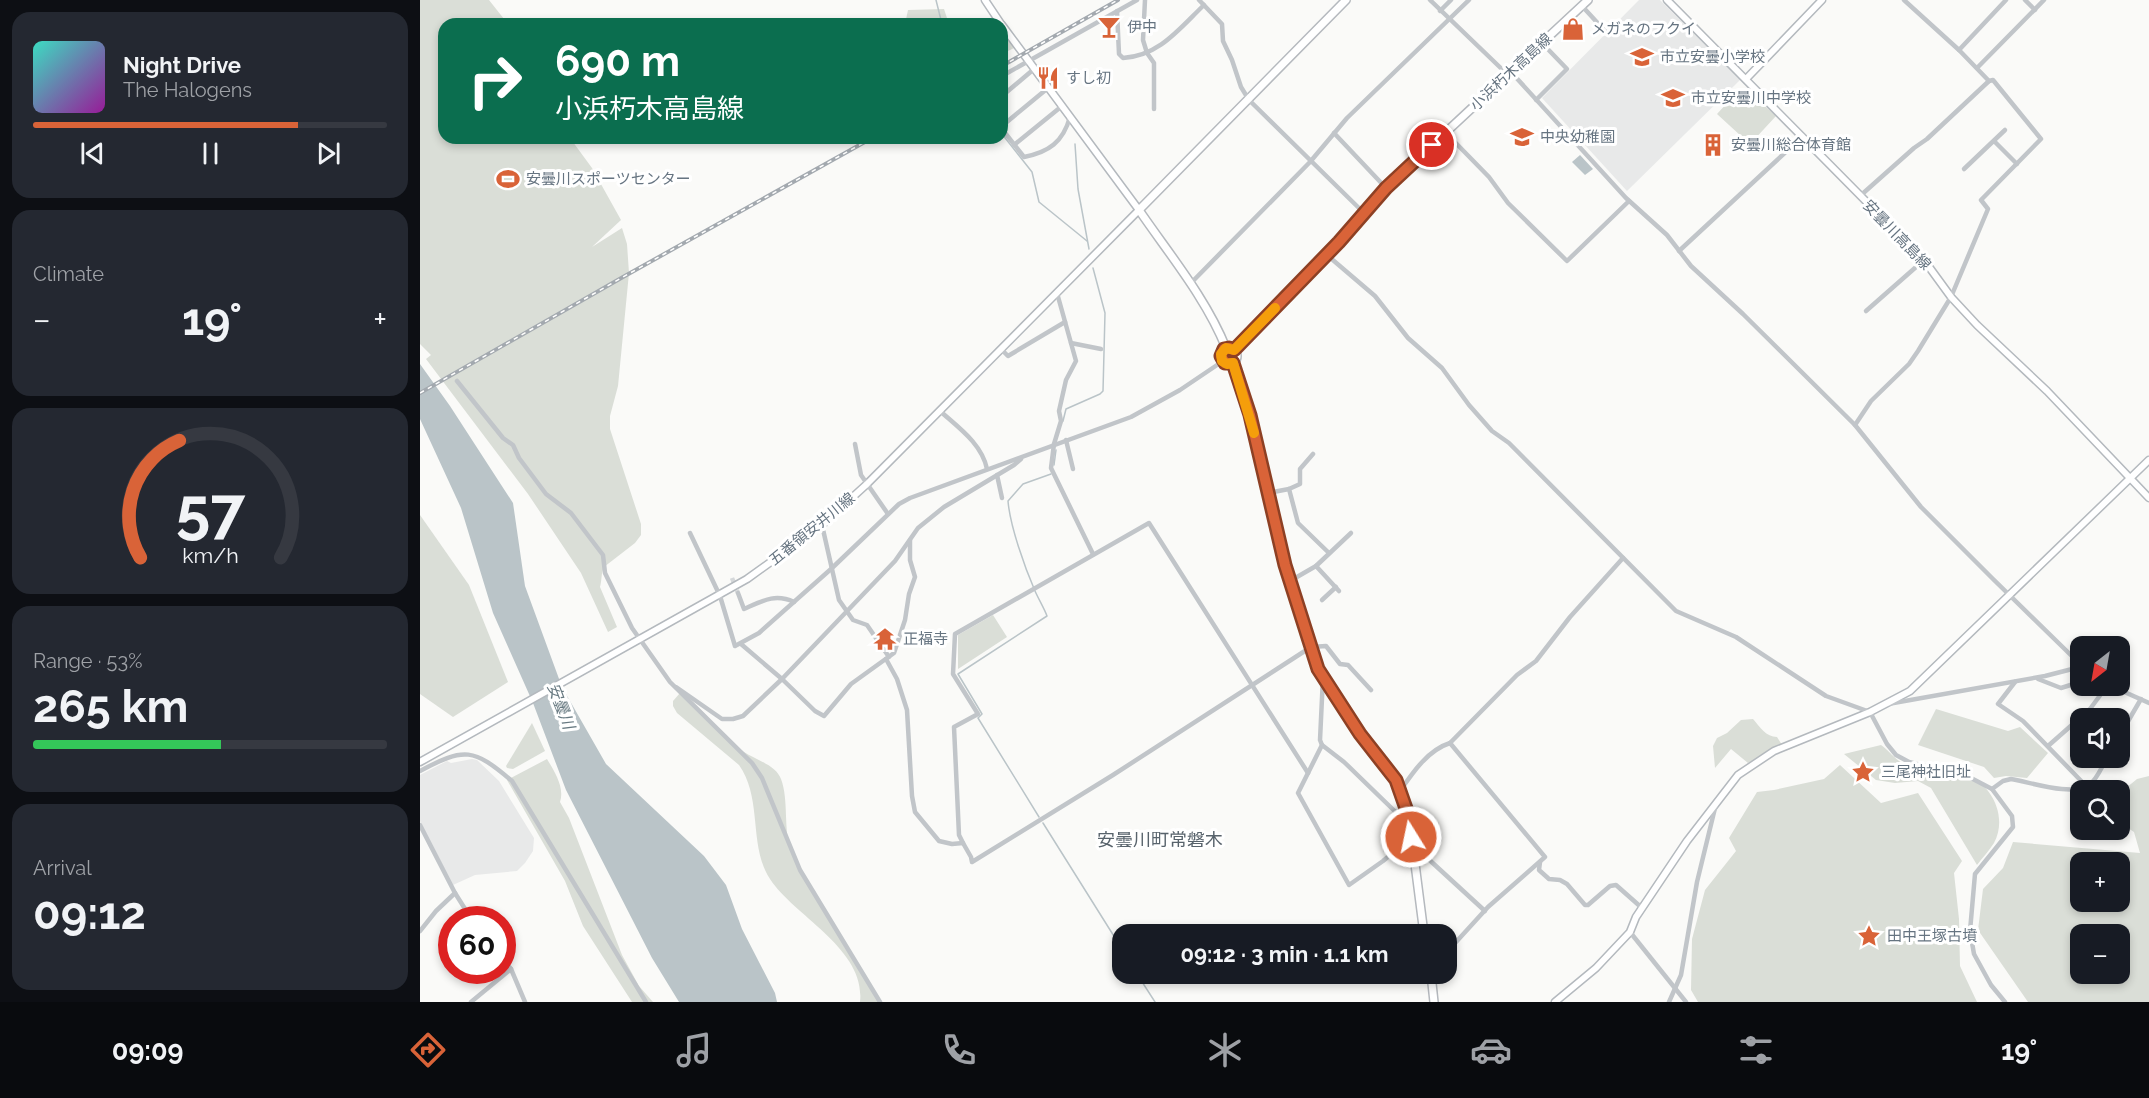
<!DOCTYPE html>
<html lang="en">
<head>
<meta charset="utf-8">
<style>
	:root { --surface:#171b24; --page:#242831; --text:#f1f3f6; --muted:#9ea1a6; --line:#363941; --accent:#d96338 }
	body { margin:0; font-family:Raleway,"Noto Sans JP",sans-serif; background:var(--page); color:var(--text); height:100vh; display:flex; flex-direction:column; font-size:22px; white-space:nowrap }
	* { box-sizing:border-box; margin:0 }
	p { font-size:20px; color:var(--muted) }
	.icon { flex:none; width:33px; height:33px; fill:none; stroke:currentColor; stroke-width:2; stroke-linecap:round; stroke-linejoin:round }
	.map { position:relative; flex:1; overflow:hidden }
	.drawer { display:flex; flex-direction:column; gap:12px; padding:12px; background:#0d0f14; width:420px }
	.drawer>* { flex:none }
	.guide { position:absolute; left:18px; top:18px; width:570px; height:126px; border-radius:18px; box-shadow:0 3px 9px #0003; background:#0b6e4f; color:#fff; overflow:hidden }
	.needle { width:39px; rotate:211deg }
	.buttons { position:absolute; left:1650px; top:636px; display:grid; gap:12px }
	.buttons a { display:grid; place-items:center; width:60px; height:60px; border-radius:12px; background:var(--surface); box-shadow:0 3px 9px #0003; font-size:30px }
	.speed { position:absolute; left:18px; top:906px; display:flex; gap:12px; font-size:30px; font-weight:700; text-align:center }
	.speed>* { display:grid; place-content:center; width:78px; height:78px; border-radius:50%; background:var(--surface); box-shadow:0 3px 9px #0003; line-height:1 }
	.speed .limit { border:9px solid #d22; background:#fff; color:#111 }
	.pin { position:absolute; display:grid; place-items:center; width:51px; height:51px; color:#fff; margin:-26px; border:3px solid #fff; border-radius:50%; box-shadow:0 2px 6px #0007 }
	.me { position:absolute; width:66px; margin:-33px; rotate:350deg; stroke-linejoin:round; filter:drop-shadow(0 0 4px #0008) }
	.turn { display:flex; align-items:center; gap:21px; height:126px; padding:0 18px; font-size:27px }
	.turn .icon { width:78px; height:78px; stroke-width:2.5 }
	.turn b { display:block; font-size:42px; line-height:51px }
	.big { font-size:45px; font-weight:700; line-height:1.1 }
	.drawer .card { flex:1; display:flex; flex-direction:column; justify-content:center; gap:9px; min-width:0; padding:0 21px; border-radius:18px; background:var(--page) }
	.drawer .dial { align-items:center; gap:0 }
	.dial svg { height:156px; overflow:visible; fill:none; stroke:var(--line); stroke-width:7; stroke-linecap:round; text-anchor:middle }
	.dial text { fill:var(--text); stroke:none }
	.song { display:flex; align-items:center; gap:18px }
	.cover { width:72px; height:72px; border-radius:9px; background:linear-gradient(135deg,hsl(170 70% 55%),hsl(300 70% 35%)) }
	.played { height:6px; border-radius:3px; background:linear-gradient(90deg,var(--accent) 75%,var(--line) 75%) }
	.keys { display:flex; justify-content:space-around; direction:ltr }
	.heat { display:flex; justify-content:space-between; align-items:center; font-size:33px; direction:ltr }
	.charge { height:9px; border-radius:4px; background:linear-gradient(90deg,#34c759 53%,var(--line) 0) }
	.trip { position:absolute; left:692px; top:924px; width:345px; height:60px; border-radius:18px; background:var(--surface); box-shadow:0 3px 9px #0003; font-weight:700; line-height:60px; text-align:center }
	.tab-bar { display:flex; height:96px; justify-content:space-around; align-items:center; background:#090b0e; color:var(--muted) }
	.tab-bar .icon { width:42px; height:42px }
	.tab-bar .current { color:var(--accent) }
	.tab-bar b { font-size:27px; color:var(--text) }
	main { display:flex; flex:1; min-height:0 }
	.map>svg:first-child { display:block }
	.built { fill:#e8e9e9 }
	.green { fill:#daded7; fill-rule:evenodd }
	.water { fill:#bac4c8 }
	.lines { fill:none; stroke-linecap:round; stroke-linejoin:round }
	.stream { stroke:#bac4c8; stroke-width:1.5 }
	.street-tunnel { stroke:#d5d8da; stroke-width:4.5; stroke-dasharray:4.5 2; stroke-linecap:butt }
	.secondary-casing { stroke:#b4b9be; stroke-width:9 }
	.primary-casing { stroke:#b5b9be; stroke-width:10 }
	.street { stroke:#c1c5c9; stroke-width:4.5 }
	.secondary { stroke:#fff; stroke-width:6 }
	.primary { stroke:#fff; stroke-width:7 }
	.rail-casing { stroke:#a3a9af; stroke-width:4 }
	.rail { stroke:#fff; stroke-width:1.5; stroke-dasharray:4.5; stroke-linecap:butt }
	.route-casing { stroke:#8d4024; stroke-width:15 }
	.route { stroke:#d96338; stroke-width:10 }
	.slow { stroke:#f59e0b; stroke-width:10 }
	.labels { text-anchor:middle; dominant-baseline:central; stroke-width:6; stroke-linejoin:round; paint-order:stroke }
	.poi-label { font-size:15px; fill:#667481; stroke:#fff; text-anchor:start }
	.street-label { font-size:15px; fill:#667481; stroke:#fff }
	.water-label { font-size:16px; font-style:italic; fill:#677981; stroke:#fff }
	.quarter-label { font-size:18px; fill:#58636c; stroke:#fff }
</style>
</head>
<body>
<main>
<section class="drawer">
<div class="card">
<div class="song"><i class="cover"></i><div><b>Night Drive</b><p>The Halogens</p></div></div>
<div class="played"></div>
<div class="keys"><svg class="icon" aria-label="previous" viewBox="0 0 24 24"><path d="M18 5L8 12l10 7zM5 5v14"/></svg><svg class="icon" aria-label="pause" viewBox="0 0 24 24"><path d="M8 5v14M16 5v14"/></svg><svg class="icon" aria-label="next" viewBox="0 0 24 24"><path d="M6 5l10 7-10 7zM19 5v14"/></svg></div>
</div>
<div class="card"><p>Climate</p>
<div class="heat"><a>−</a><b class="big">19°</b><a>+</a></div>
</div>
<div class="card dial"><svg viewBox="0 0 100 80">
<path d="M14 69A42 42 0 1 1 86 69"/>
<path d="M14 69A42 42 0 0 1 34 9" stroke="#d96338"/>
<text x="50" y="56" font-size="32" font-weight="700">57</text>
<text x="50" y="72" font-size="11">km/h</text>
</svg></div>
<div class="card"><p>Range · 53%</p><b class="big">265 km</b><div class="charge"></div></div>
<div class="card"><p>Arrival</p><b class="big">09:12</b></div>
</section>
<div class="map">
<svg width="1729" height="1002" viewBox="0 0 1729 1002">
	<rect width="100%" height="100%" fill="#fafaf8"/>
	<g class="built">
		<polygon points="1219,0 1240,0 1320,80 1207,191 1122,98"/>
		<polygon points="52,759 57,760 79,781 114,838 113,851 105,863 97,871 55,875 33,885 0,821 0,775 27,761 31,763"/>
	</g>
	<g class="green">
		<path d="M0 0H69L88 24H24V138H150L172 168 201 220 172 247 202 228 207 244 209 273 198 386 190 416V429L221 524V535L215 543 184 567C181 573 182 580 180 587L197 627 188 632 161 573 108 494 6 359 11 355 0 344Z"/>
		<polygon points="524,9 529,24 485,24 488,10"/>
		<polygon points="586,34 594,48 582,54 582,35"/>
		<polygon points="1319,90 1333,104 1338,100 1356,116 1332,142 1321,136 1297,114"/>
		<polygon points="0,515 49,585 88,682 33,717 0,694"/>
		<polygon points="573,615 587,637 538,669 538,635"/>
		<path d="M260 693C285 708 300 735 324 752 336 760 356 765 361 779 369 800 363 828 371 852L459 1002H440C446 949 375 917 350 879 328 845 343 799 319 765L257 713 253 706V701Z"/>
		<polygon points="1516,709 1588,731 1600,727 1628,753 1607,778 1586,776 1574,778 1564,767 1498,745"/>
		<path d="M1333 719C1340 727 1346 737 1357 737L1362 745 1328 763 1311 749 1295 768 1293 746 1297 738 1307 733 1321 720Z"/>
		<polygon points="112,723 125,751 93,769 87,768 86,766"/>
		<path d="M1461 745C1468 750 1475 759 1482 763 1502 773 1526 769 1546 775 1572 784 1588 817 1574 843 1569 851 1562 858 1557 865L1511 788 1498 781 1475 783 1456 780 1424 754Z"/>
		<path d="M127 759C134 771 145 787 140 802L149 818 202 955 219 986 233 1002H212L163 926 145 881 87 780Z"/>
		<polygon points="1420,765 1461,803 1498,793 1542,861 1534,873 1539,919 1540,966 1557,1002 1278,1002 1271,990 1272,939 1285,890 1316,851 1309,838 1337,792 1354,790 1404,779"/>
		<path d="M1729 776V1002H1608L1558 930 1563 889 1583 868 1593 842 1720 853 1714 832 1700 823V793L1717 779ZM1660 862H1700V902H1660ZM1700 934V974H1660V934Z"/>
	</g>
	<g class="water">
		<polygon points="1160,155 1173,169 1165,175 1152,162"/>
		<polygon points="0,364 30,406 93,503 105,586 142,687 186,764 284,856 306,885 322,929 355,993 357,1002 259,1002 232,958 146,790 113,703 73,613 41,508 0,419"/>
	</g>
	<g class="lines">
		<g class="stream">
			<polyline points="516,0 522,24"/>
			<polyline points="582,134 612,172 619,202 667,241"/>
			<polyline points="655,144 658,189 669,249"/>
			<polyline points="643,421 646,409 680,394 683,391 685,313 673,268"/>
			<polyline points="634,465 636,450"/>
			<path d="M619 817 558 718 562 714 538 674 627 616C624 608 619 600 615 591 605 568 590 526 588 501L603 484 631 474"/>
			<polyline points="623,823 702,949"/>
			<polyline points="717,974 735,1002"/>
		</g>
		<polyline class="street-tunnel" points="312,578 318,593"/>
		<g class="secondary-casing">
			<g id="secondary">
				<polyline points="565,0 581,24"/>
				<polyline points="1247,0 1504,260 1531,297 1557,325 1627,391 1729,498"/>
				<polyline points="1326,79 1402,0"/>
				<polyline points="0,762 327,579 402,525 447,484 719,210 582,25"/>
				<polyline points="1135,1002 1176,968 1210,932 1216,917 1267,841 1318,775 1354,751 1450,712 1490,691 1729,460"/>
			</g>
		</g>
		<g class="primary-casing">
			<g id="primary">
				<circle cx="809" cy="356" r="8"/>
				<path d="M806 348C786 298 749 254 719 210L926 0"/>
				<polyline points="814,349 919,242 966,188 1168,0"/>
				<polyline points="813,363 830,415 865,565 898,668 940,734 976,780 980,791 989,817 1004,934"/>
				<polyline points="1011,974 1014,1002"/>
			</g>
		</g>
		<g class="street">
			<polyline points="725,0 723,40 727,53 734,63 734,109"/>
			<polyline points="779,0 802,24 803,41 812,60 821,87 829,100 944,213"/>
			<polyline points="1010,0 1088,75"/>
			<polyline points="1484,0 1539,50"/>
			<polyline points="1605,0 1615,10"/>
			<polyline points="1162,6 1185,31"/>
			<path d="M697 11 699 54 703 58C739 56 759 29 784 5"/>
			<polyline points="1020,11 1031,0"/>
			<polyline points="1557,68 1624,0"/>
			<polyline points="1091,72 1206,198 1247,235 1271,266 1323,314 1435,425 1501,507 1573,579 1660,664"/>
			<polyline points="582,76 717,0"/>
			<polyline points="582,96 614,69"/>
			<polyline points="1116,100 1147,69 1121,42"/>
			<polyline points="582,126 628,88"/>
			<path d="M582 129 604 157C629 152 643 142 650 117"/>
			<polyline points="914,133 966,188"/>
			<polyline points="1026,133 1069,177 1088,203 1147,261 1209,201"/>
			<polyline points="1574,141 1597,164"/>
			<polyline points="594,145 642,106"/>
			<polyline points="1544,169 1585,130"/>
			<polyline points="1440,196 1494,148 1507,139 1569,81"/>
			<polyline points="1259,251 1383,136"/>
			<polyline points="907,255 955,296 988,338 1022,368 1049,405 1072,431 1089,443 1256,611 1316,637 1406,696 1450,712 1467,744 1476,755 1489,762 1551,778 1572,789 1592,816 1593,827 1555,874 1550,931 1554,954 1571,985 1585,1002"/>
			<polyline points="770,284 890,162 927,118 1049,0"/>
			<polyline points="637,293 656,361 646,380 639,411 641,421 634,444 631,468 673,554"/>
			<polyline points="1446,311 1504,260"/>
			<polyline points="651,343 681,349"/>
			<polyline points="581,349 588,356 645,322"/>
			<polyline points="37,381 83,438 93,445 99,458 126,494 151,513 183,555 185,573 212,628 250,682 332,763 342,778 380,870 460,1002"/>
			<path d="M520 411C539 428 562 444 567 469"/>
			<polyline points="1435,425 1451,401 1489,364 1498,351 1531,297 1568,209 1561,200 1621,139 1573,80 1569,81 1539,50 1586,0"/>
			<polyline points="646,440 653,469"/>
			<polyline points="435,444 441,475 468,514"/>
			<polyline points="577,475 582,498"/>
			<polyline points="869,489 878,523 909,553"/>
			<polyline points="848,493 869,489 880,484 880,469 893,454"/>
			<polyline points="402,525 419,600 433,620 447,625 469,657"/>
			<polyline points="270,533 300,596 315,646 339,633 411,569 479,504 490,498 711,417 760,390 803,361"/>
			<polyline points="896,566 919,591"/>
			<polyline points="870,581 896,566 931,533"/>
			<path d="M318 593 324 609C342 601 355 593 374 602"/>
			<polyline points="902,600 916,587"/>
			<polyline points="321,644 362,679 395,711 404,716 431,684 474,653 485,620 489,594 495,577 490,560 490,540"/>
			<polyline points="466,659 477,679 487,710 492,796 495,812 519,841 532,844 543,843 551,857 552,862 693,775 891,647 906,646 920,664 928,665 951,690"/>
			<polyline points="903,677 900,740 902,745 878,793 929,885 963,861 991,837"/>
			<polyline points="1618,679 1641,688 1660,682"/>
			<polyline points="1595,682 1578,704 1603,721 1667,787"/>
			<polyline points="1691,686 1729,703"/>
			<polyline points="256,687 302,719 313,719 323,716 362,679 475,561 498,528 524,507 594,465 601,459"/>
			<polyline points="1468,704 1625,676 1660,667"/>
			<polyline points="1700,735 1721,699"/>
			<polyline points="902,745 924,762 989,825"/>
			<polyline points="1628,746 1670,709 1687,686"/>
			<path d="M0 771C45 747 53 748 92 781L226 1002"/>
			<path d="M1572 789 1583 781 1591 779C1610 782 1653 797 1669 785 1677 780 1682 766 1687 758"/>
			<path d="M980 791C993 772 1008 750 1030 743L1097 675 1116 661 1150 617 1203 558"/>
			<polyline points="0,825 35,893 52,920"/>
			<polyline points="543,843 539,835 534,727 558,714 533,674 535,634 729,523 888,773"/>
			<polyline points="992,844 1065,911"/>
			<polyline points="1120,862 1119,870 1129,879 1140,880 1147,884 1165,905 1168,905 1190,886 1196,885 1222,908"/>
			<polyline points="0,931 16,911 35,893"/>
			<polyline points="1210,932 1266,1002"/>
			<polyline points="1026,953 1068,907 1125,857 1030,743"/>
			<polyline points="82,958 91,969 105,1002"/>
			<polyline points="51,1002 91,969"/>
			<polyline points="1249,1002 1261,975 1277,882 1296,804"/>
		</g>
		<use href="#secondary" class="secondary"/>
		<use href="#primary" class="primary"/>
		<g class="rail-casing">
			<g id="rail">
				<polyline points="582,66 698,0"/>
				<polyline points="0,393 203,277 452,138"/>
			</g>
		</g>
		<use href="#rail" class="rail"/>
	</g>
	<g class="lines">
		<g class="route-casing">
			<polyline id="route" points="991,837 989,817 976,780 940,734 898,669 865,565 830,415 813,363 805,363 801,356 804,349 809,348 814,350 818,346 919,242 966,188 1012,145"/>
		</g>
		<use href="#route" class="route"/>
		<polyline class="slow" points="834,433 813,363 807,364 802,361 801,354 806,348 814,350 818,346 855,308"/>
	</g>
	<defs>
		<g id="bar-bare" transform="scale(1.8)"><path d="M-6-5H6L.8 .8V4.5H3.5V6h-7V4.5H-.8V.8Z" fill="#d96338" stroke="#fff" stroke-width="2.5" paint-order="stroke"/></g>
		<g id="shop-bare" transform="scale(1.8)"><path d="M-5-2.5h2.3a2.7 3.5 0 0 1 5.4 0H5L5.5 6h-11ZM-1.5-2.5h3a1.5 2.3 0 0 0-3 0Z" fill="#d96338" stroke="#fff" stroke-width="2.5" paint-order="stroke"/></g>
		<g id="school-bare" transform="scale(1.8)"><path d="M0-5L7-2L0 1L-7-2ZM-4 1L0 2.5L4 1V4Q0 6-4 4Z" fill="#d96338" stroke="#fff" stroke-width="2.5" paint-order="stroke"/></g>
		<g id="restaurant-bare" transform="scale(1.8)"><path d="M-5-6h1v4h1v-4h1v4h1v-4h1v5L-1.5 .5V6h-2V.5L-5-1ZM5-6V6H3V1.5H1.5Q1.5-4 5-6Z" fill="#d96338" stroke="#fff" stroke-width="2.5" paint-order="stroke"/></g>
		<g id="building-bare" transform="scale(1.8)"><path d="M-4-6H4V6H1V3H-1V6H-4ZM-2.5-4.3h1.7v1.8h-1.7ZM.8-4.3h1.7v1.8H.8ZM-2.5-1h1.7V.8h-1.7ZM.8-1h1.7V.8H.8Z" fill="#d96338" stroke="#fff" stroke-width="2.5" paint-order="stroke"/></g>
		<g id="stadium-bare" transform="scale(1.8)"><path d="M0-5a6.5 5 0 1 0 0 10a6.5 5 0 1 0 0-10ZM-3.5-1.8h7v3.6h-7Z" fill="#d96338" stroke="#fff" stroke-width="2.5" paint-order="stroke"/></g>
		<g id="temple-bare" transform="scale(1.8)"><path d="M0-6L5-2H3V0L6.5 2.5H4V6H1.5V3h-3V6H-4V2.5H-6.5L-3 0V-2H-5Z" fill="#d96338" stroke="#fff" stroke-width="2.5" paint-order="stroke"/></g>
		<g id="sight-bare" transform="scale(1.8)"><path d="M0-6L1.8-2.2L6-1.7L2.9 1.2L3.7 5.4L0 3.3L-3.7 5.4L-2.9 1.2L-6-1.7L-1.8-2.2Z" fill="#d96338" stroke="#fff" stroke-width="2.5" paint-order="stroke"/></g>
	</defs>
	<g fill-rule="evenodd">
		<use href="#bar-bare" x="689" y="27"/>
		<use href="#shop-bare" x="1153" y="29"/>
		<use href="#school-bare" x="1222" y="57"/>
		<use href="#restaurant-bare" x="628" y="78"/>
		<use href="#school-bare" x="1253" y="98"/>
		<use href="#school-bare" x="1102" y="137"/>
		<use href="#building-bare" x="1293" y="145"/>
		<use href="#stadium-bare" x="88" y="179"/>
		<use href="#temple-bare" x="465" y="639"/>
		<use href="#sight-bare" x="1443" y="772"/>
		<use href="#sight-bare" x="1449" y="936"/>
	</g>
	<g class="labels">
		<g class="poi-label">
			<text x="707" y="27">伊中</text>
			<text x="1171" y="29">メガネのフクイ</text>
			<text x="1240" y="57">市立安曇小学校</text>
			<text x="646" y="78">すし初</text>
			<text x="1271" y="98">市立安曇川中学校</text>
			<text x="1120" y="137">中央幼稚園</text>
			<text x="1311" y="145">安曇川総合体育館</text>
			<text x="106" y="179">安曇川スポーツセンター</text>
			<text x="483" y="639">正福寺</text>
			<text x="1461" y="772">三尾神社旧址</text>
			<text x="1467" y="936">田中王塚古墳</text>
		</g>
		<g class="street-label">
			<text transform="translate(1091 72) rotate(-43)">小浜朽木高島線</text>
			<text transform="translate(1477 235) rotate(46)">安曇川高島線</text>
			<text transform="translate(392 529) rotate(-39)">五番領安井川線</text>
		</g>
		<g class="water-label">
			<text transform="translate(141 706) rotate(69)">安曇川</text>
		</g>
		<g class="quarter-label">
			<text x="740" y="839">安曇川町常磐木</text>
		</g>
	</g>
</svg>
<div class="buttons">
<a><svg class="needle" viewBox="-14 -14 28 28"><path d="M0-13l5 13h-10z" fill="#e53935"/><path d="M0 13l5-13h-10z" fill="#9ea1a6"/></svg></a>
<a><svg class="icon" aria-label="sound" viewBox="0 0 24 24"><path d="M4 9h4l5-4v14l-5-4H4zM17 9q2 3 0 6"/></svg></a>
<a><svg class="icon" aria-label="search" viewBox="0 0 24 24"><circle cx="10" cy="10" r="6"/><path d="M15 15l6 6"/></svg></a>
<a>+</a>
<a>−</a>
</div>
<div class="speed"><div class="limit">60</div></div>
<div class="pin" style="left:1012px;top:145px;background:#d93025"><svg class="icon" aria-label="arrive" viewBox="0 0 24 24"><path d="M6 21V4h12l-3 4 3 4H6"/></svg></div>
<svg class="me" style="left:991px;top:837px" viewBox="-20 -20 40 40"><circle r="17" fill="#d96338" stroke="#fff" stroke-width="3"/><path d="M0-11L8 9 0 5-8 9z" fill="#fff"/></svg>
<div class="trip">09:12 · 3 min · 1.1 km</div>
<div class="guide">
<div class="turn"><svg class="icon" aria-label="right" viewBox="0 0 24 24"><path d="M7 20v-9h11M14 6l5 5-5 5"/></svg><div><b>690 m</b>小浜朽木高島線</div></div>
</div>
</div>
</main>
<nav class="tab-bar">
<b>09:09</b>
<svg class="icon current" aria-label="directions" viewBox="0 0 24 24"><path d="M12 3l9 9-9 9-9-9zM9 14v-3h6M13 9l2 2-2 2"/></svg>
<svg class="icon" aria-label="music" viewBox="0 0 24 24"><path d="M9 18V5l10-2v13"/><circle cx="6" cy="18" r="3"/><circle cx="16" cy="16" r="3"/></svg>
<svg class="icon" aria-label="phone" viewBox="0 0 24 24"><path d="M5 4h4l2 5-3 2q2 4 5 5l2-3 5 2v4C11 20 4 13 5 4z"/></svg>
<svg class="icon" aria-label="climate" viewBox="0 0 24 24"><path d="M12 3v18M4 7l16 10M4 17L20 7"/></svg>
<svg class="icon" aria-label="car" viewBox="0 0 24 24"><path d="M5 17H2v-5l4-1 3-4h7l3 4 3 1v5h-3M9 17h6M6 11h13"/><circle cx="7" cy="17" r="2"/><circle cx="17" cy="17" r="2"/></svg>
<svg class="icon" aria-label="filters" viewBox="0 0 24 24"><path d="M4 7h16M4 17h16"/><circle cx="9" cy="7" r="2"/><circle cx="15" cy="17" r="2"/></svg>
<b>19°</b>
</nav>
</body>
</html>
